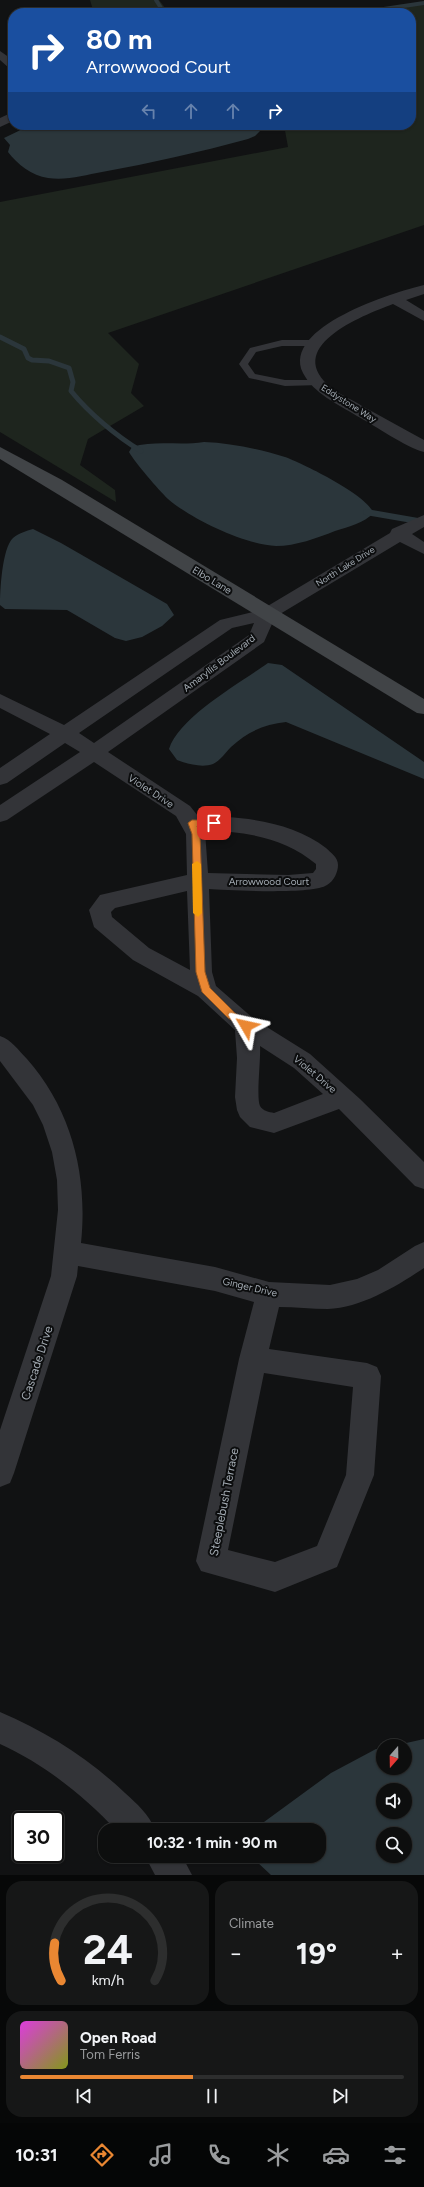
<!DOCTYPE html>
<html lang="en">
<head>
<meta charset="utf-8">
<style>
	:root { --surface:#0d0e0e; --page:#161717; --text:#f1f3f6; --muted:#9a9c9e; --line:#2d2e2e; --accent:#ea8732 }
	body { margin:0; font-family:Figtree,sans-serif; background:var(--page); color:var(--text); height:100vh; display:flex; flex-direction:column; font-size:15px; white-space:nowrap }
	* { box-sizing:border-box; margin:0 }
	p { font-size:13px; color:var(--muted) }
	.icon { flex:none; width:22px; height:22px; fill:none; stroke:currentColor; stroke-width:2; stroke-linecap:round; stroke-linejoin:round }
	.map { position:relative; height:1875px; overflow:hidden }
	.panel { display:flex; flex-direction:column; gap:6px; padding:6px; background:#070808; flex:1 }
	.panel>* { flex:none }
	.hud { position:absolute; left:8px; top:8px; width:408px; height:122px; border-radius:16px; box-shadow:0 1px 3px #0004,0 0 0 1px var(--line); background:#1a4fa0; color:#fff; overflow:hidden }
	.needle { width:26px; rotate:200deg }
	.fabs { position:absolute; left:376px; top:1739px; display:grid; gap:8px }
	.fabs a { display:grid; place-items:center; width:36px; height:36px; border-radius:50%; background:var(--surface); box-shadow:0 1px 3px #0004,0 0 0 1px var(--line); font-size:20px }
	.speed { position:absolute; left:12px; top:1811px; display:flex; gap:8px; font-size:20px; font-weight:700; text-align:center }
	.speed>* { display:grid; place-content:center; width:52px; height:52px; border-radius:50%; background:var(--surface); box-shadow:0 1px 3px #0004,0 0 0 1px var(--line); line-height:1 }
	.speed .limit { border:2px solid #111; border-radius:6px; background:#fff; color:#111 }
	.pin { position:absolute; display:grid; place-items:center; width:34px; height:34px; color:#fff; margin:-17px; border-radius:8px; box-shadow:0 2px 6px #0006 }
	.me { position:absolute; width:44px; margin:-22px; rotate:306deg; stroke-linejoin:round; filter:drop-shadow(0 0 3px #0008) }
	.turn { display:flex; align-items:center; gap:14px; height:84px; padding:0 12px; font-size:18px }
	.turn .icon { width:52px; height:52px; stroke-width:2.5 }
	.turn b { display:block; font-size:28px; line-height:34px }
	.lanes { display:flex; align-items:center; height:38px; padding:0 12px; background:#0003; justify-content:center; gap:20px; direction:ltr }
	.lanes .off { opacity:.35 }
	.big { font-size:30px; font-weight:700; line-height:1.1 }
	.panel .card { flex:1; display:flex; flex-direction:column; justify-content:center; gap:6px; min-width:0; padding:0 14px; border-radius:16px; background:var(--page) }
	.panel .dial { align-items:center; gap:0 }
	.dial svg { height:104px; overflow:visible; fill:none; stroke:var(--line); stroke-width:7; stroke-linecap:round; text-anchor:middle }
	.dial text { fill:var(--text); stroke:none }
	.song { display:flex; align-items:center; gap:12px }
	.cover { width:48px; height:48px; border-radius:6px; background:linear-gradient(135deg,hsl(300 70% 55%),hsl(70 70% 35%)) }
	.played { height:4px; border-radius:2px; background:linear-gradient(90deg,var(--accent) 45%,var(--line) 45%) }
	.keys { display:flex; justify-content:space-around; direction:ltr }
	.heat { display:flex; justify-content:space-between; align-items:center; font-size:22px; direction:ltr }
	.panel .tiles { flex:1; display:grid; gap:6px; grid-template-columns:1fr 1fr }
	.card:last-child { grid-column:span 2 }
	.trip { position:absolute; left:98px; top:1823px; width:228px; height:40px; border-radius:16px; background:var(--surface); box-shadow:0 1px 3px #0004,0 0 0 1px var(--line); font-weight:700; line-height:40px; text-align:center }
	.dock { display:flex; height:64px; justify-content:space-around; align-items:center; background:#050606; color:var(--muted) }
	.dock .icon { width:28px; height:28px }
	.dock .on { color:var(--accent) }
	.dock b { font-size:18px; color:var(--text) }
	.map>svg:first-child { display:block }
	.green { fill:#1e251e }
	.water { fill:#2b363b; fill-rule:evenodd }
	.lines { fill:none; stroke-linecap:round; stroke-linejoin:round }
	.stream-far2 { stroke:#2b363b; stroke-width:4 }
	.stream-far1 { stroke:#2b363b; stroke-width:5 }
	.stream { stroke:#2b363b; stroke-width:6 }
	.lane { fill:#333438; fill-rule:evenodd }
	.street { fill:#333438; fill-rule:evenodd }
	.secondary { fill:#414447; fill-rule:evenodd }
	.route { fill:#ea8732; stroke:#985820 }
	.slow { fill:#f59e0b }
	.labels { text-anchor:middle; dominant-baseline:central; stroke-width:4; stroke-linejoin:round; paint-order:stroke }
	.far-street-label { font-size:9px; fill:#a3abb3; stroke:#0c0d0e }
	.street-label { font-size:10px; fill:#a3abb3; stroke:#0c0d0e }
	.near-street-label { font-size:12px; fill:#a3abb3; stroke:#0c0d0e }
</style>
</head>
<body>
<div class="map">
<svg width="424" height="1875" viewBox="0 0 424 1875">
	<rect width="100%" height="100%" fill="#111213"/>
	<g class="green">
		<polygon points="90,0 159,0 169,13 97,13 93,10"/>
		<polygon points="424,3 424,225 108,333 139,364 131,393 144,406 88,439 80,465 115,490 116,502 0,432 0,202 288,147 284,125 411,125 411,13 362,13"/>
	</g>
	<g class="water">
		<path d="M31 125H257L260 131 255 136 248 139C200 152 151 163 102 172 85 175 66 181 48 178 32 176 17 164 8 152L10 145 4 138Z"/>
		<path d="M204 442C231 443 259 449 285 457 302 463 369 496 373 513 365 523 347 527 335 531 317 538 296 546 276 546 246 545 191 519 168 499 158 489 136 464 129 452L132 447C155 440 180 446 204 442Z"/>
		<path d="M33 529 61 543 167 604 174 615 162 626 142 637 126 641 115 638 67 610 5 609 0 605C0 591 2 548 13 538 19 533 26 531 33 529Z"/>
		<path d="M268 663 282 665 424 762V779L286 722C265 724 247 732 231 747 226 752 220 761 213 764 202 768 188 764 177 760L169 749C179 717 240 683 268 663Z"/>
		<path d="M424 1739V1875H271L256 1861 254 1856H319V1830H257L264 1822 331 1773 376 1749 383 1748V1768H405V1746H393ZM383 1790H405V1812H383ZM383 1834H405V1856H383Z"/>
	</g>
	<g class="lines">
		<g class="stream-far2">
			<polyline points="156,0 164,13"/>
			<polyline points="357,13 424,3"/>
		</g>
		<g class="stream-far1">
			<path d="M0 337 24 349 28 358 32 360 49 361 69 368 73 382 71 391C89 413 116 436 141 451"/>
			<polyline points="366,512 368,512"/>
		</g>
		<polyline class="stream" points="366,512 424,522"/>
		<polygon class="lane" points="282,340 313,340 317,343 313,346 282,346 256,352 248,364 255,374 285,380 317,380 320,381 320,385 285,386 249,378 239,364 250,348"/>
		<g class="street">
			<polygon points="0,51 13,60 13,69 9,68 0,60"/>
			<polygon points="13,112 13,121 0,127 0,118"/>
			<path d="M424 285V294L406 300 424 311V321L393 304C361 316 280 348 333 389 342 396 353 400 362 406 383 417 403 429 424 440V452C405 447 376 426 357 416 338 404 314 394 303 373 281 327 394 292 424 285Z"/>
			<path d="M424 515V527L412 534 424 542V554L400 542 275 617 264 642 108 752 190 806 198 816C240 816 292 821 326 848 331 853 338 857 338 865 338 872 334 881 327 885 313 895 229 890 209 889L212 972 216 986 254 1019 310 1054 360 1099 424 1162V1189L415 1186 339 1109 274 1133 250 1127 240 1117 237 1110 235 1097 237 1058 235 1030 198 996 133 960 94 927 89 910 100 895 187 875 186 834 176 816 94 762 7 820 0 822V805L80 752 65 743 7 783 0 785V768L50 734 0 708V694L64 725 220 620 261 610 390 533 392 529ZM254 623 249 635 94 743 79 733 232 628ZM205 831C245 831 285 838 316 864V869L313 873 288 875 208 873ZM187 891 190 970 149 948 112 917 111 912 115 908ZM260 1046 294 1068 323 1094 274 1113C269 1112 263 1111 260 1106 256 1097 261 1059 260 1046Z"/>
			<path d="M0 1036C12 1040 18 1050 27 1059 72 1110 88 1176 81 1243L215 1267 269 1282 330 1285 357 1279 378 1270 415 1246 424 1242V1268C397 1286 361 1308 328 1309 312 1309 295 1307 279 1307L269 1349 367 1363 377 1367 381 1376 374 1475 337 1567 275 1592 201 1571 196 1561 239 1359 254 1302 215 1291 78 1266 77 1276 14 1473 10 1483 0 1487V1430L51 1276 58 1210 57 1180 52 1152 43 1125 33 1105 0 1061ZM264 1373 353 1387 346 1475 317 1546 275 1562 228 1550Z"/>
			<path d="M0 1712C47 1732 88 1758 125 1793 137 1804 149 1814 155 1830H116C83 1795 44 1764 0 1744Z"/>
			<polygon points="145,1856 182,1856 192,1875 155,1875"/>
		</g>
		<polygon class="secondary" points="0,447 62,480 424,699 424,714 417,713 0,459"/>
	</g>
	<polygon class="route" points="192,820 214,820 218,823 214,826 197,826 200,834 205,972 210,988 235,1013 249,1023 249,1028 246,1029 228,1018 202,992 196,972 192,834 188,823"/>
	<polygon class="slow" points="197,861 201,864 202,913 198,917 193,913 192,864"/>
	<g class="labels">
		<g class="far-street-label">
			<text transform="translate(349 403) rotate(32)">Eddystone Way</text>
			<text transform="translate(345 566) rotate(-32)">North Lake Drive</text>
		</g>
		<g class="street-label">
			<text transform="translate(212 580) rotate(31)">Elbo Lane</text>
			<text transform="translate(219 663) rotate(-37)">Amaryllis Boulevard</text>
			<text transform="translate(151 791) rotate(33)">Violet Drive</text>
			<text x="269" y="881">Arrowwood Court</text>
			<text transform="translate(315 1074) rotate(40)">Violet Drive</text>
			<text transform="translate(250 1287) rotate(13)">Ginger Drive</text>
		</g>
		<g class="near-street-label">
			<text transform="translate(37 1363) rotate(-72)">Cascade Drive</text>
			<text transform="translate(224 1502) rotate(-79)">Steeplebush Terrace</text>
		</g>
	</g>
</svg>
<div class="fabs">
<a><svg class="needle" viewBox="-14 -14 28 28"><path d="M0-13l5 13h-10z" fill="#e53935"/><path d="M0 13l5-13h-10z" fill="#9a9c9e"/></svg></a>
<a><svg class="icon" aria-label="sound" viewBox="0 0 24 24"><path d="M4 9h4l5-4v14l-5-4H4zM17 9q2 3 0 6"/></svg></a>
<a><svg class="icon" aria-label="search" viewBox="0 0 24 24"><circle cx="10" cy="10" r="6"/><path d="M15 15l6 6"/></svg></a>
</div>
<div class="speed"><div class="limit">30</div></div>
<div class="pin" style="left:214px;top:823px;background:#d93025"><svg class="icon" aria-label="arrive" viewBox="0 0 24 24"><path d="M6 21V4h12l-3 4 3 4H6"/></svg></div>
<svg class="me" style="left:246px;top:1026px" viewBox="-20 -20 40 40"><path d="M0-17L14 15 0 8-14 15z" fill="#ea8732" stroke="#fff" stroke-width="4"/></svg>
<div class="trip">10:32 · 1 min · 90 m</div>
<div class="hud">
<div class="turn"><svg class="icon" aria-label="right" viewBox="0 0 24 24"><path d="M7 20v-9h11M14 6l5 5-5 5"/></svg><div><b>80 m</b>Arrowwood Court</div></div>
<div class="lanes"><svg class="icon off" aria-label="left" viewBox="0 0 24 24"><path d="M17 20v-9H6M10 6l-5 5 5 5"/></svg><svg class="icon off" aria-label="ahead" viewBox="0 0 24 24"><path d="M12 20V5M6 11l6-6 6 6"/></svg><svg class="icon off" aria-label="ahead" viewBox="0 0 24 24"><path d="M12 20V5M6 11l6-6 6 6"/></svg><svg class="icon" aria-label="right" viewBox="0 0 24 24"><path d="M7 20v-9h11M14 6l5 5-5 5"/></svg></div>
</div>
</div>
<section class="panel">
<div class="tiles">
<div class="card dial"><svg viewBox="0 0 100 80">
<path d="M14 69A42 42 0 1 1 86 69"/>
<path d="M14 69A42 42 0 0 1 9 40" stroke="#ea8732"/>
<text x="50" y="56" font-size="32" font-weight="700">24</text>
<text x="50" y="72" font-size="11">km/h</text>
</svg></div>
<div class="card"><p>Climate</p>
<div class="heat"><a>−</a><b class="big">19°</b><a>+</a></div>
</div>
<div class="card">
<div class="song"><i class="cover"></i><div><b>Open Road</b><p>Tom Ferris</p></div></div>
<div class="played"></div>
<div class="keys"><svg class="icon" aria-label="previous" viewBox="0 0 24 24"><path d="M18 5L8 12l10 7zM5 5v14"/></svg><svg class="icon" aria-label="pause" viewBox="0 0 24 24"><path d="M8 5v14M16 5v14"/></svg><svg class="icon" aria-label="next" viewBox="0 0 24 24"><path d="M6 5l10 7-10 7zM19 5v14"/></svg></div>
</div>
</div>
</section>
<nav class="dock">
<b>10:31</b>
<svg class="icon on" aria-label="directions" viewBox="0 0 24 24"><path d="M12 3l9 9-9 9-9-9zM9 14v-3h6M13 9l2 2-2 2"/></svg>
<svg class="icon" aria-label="music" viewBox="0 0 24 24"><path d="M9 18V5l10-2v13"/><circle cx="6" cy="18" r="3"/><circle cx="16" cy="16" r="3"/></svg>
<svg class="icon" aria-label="phone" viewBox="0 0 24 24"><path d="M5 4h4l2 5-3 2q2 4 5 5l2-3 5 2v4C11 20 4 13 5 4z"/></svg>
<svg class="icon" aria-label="climate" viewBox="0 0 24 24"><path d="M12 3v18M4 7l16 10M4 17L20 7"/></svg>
<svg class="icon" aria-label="car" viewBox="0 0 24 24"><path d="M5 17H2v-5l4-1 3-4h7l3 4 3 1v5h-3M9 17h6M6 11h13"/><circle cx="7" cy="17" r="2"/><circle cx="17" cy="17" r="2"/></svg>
<svg class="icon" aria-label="filters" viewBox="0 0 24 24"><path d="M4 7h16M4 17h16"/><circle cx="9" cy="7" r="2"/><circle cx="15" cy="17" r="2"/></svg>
</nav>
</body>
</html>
